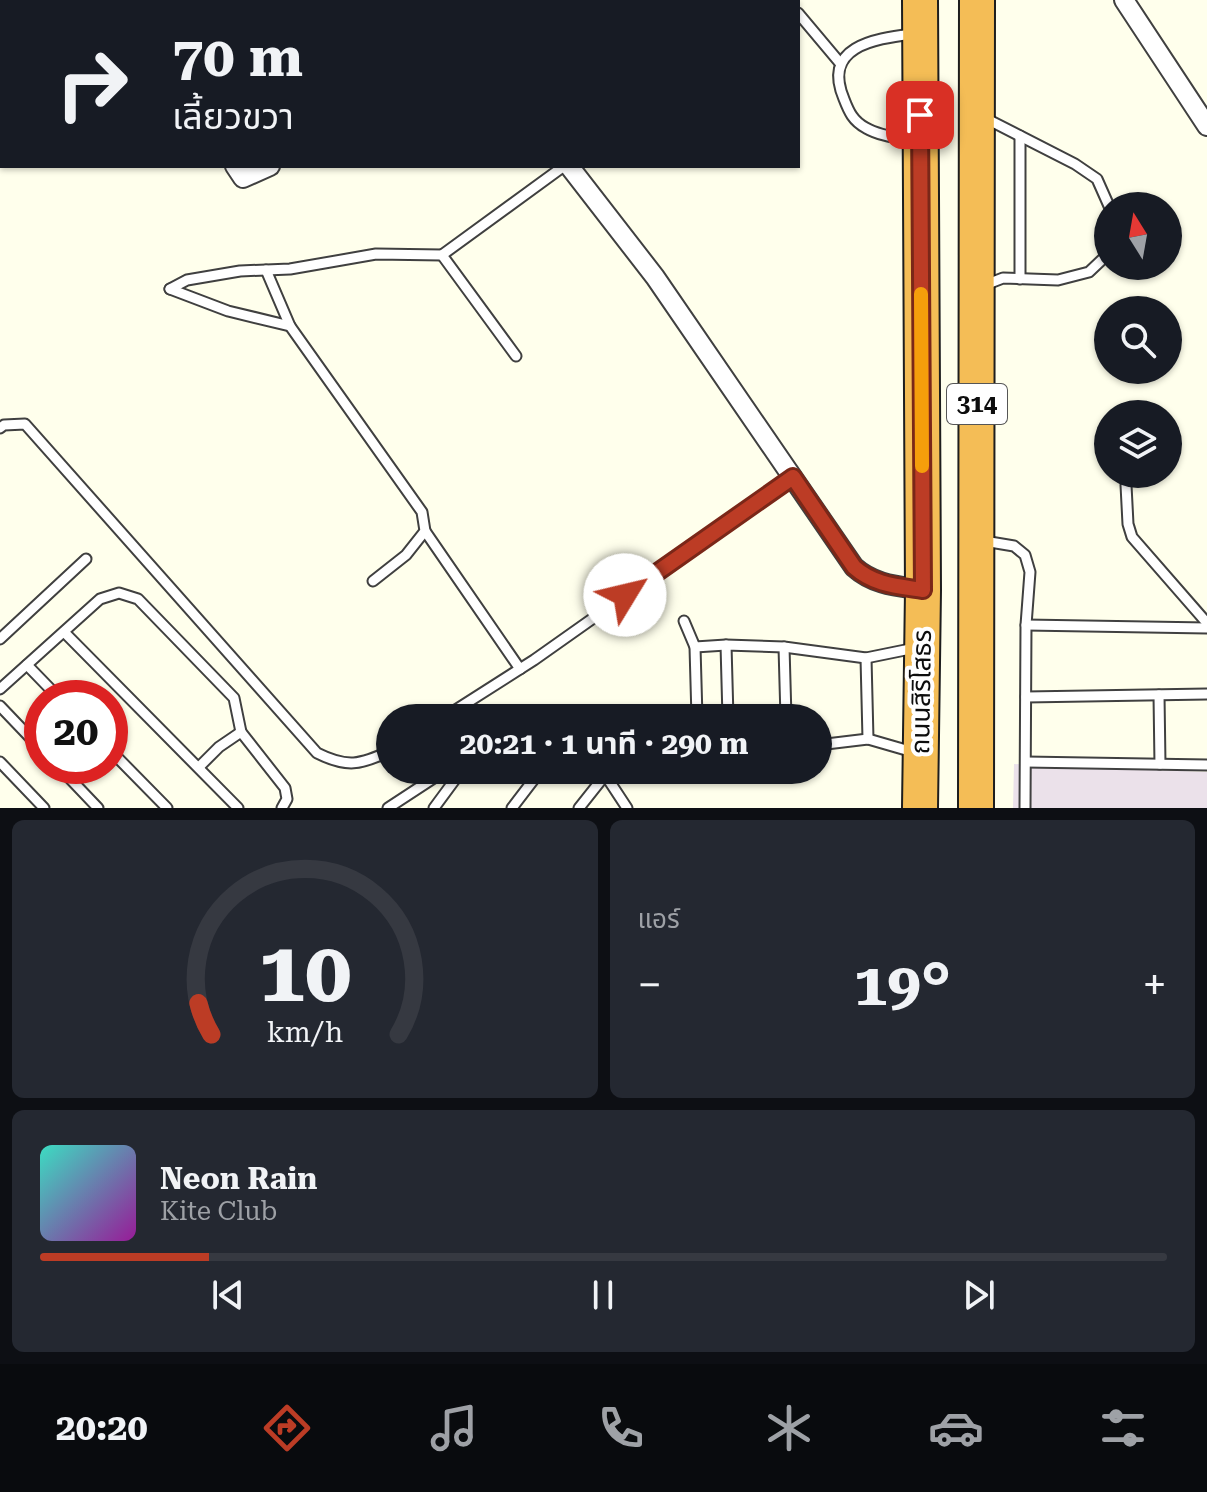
<!DOCTYPE html>
<html lang="th">
<head>
<meta charset="utf-8">
<style>
	:root { --surface:#171b24; --page:#242831; --text:#f1f3f6; --muted:#9ea1a6; --line:#363941; --accent:#bc3c25 }
	body { margin:0; font-family:"Roboto Serif","Noto Sans Thai",serif; background:var(--page); color:var(--text); height:100vh; display:flex; flex-direction:column; font-size:30px; white-space:nowrap }
	* { box-sizing:border-box; margin:0 }
	p { font-size:26px; color:var(--muted) }
	.icon { flex:none; width:44px; height:44px; fill:none; stroke:currentColor; stroke-width:2; stroke-linecap:round; stroke-linejoin:round }
	.map { position:relative; height:808px; overflow:hidden }
	.drawer { display:flex; flex-direction:column; gap:12px; padding:12px; background:#0d0f14; flex:1 }
	.drawer>* { flex:none }
	.banner { position:absolute; left:0px; top:0px; width:800px; height:168px; box-shadow:0 2px 6px #0004; background:#171b24; color:var(--text); overflow:hidden }
	.needle { width:52px; rotate:349deg }
	.buttons { position:absolute; left:1094px; top:192px; display:grid; gap:16px }
	.buttons a { display:grid; place-items:center; width:88px; height:88px; border-radius:50%; background:var(--surface); box-shadow:0 2px 6px #0004; font-size:40px }
	.speed { position:absolute; left:24px; top:680px; display:flex; gap:16px; font-size:40px; font-weight:700; text-align:center }
	.speed>* { display:grid; place-content:center; width:104px; height:104px; border-radius:50%; background:var(--surface); box-shadow:0 2px 6px #0004; line-height:1 }
	.speed .limit { border:12px solid #d22; background:#fff; color:#111 }
	.pin { position:absolute; display:grid; place-items:center; width:68px; height:68px; color:#fff; margin:-34px; border-radius:16px; box-shadow:0 4px 12px #0006 }
	.me { position:absolute; width:88px; margin:-44px; rotate:54deg; stroke-linejoin:round; filter:drop-shadow(0 0 6px #0008) }
	.turn { display:flex; align-items:center; gap:28px; height:168px; padding:0 40px; font-size:36px }
	.turn .icon { width:104px; height:104px; stroke-width:2.5 }
	.turn b { display:block; font-size:56px; line-height:68px }
	.big { font-size:60px; font-weight:700; line-height:1.1 }
	.drawer .tile { flex:1; display:flex; flex-direction:column; justify-content:center; gap:12px; min-width:0; padding:0 28px; border-radius:12px; background:var(--page) }
	.drawer .dial { align-items:center; gap:0 }
	.dial svg { height:208px; overflow:visible; fill:none; stroke:var(--line); stroke-width:7; stroke-linecap:round; text-anchor:middle }
	.dial text { fill:var(--text); stroke:none }
	.song { display:flex; align-items:center; gap:24px }
	.cover { width:96px; height:96px; border-radius:12px; background:linear-gradient(135deg,hsl(170 70% 55%),hsl(300 70% 35%)) }
	.played { height:8px; border-radius:4px; background:linear-gradient(90deg,var(--accent) 15%,var(--line) 15%) }
	.keys { display:flex; justify-content:space-around; direction:ltr }
	.heat { display:flex; justify-content:space-between; align-items:center; font-size:44px; direction:ltr }
	.drawer .tiles { flex:1; display:grid; gap:12px; grid-template-columns:1fr 1fr }
	.tile:last-child { grid-column:span 2 }
	.trip { position:absolute; left:376px; top:704px; width:456px; height:80px; border-radius:40px; background:var(--surface); box-shadow:0 2px 6px #0004; font-weight:700; line-height:80px; text-align:center }
	.tab-bar { display:flex; height:128px; justify-content:space-around; align-items:center; background:#090b0e; color:var(--muted) }
	.tab-bar .icon { width:56px; height:56px }
	.tab-bar .on { color:var(--accent) }
	.tab-bar b { font-size:36px; color:var(--text) }
	.map>svg:first-child { display:block }
	.industrial { fill:#ebe1ea }
	.lines { fill:none; stroke-linecap:round; stroke-linejoin:round }
	.lane-casing { stroke:#404040; stroke-width:13 }
	.street-casing { stroke:#404040; stroke-width:22 }
	.highway-casing { stroke:#1e1e1e; stroke-width:38 }
	.lane { stroke:#fff; stroke-width:9 }
	.street { stroke:#fff; stroke-width:18 }
	.highway { stroke:#f4bd56; stroke-width:34 }
	.route-casing { stroke:#7a2718; stroke-width:20 }
	.route { stroke:#bc3c25; stroke-width:14 }
	.slow { stroke:#f59e0b; stroke-width:14 }
	.labels { text-anchor:middle; dominant-baseline:central; stroke-width:8; stroke-linejoin:round; paint-order:stroke }
	.shield { fill:#fff; stroke:#565656; stroke-width:2 }
	.shield-label { font-size:24px; font-weight:bold; fill:#0d0d0d }
	.street-label { font-size:26px; fill:#0d0d0d; stroke:#fff }
</style>
</head>
<body>
<div class="map">
<svg width="1207" height="808" viewBox="0 0 1207 808">
	<rect width="100%" height="100%" fill="#ffffec"/>
	<polygon class="industrial" points="1014,764 1207,772 1207,808 1013,808"/>
	<g class="lines">
		<g class="lane-casing">
			<g id="lane">
				<polyline points="787,0 789,2"/>
				<polyline points="798,13 840,63"/>
				<path d="M912 34C873 39 822 47 844 99 849 112 853 121 866 128 880 136 898 138 913 141"/>
				<polyline points="983,117 1075,164 1097,179 1109,206"/>
				<polyline points="1020,136 1020,279"/>
				<polyline points="266,270 290,326 422,512 425,531 406,555 373,581"/>
				<polyline points="985,285 1003,278 1058,280 1089,272 1108,254"/>
				<polyline points="170,289 187,280 240,271 290,269 376,254 442,255"/>
				<polyline points="170,289 228,311 290,326"/>
				<polyline points="516,356 442,255 564,166"/>
				<path d="M0 428 4 425 25 424 317 753C347 768 360 765 390 751"/>
				<polyline points="1126,485 1128,524 1132,537 1207,623"/>
				<polyline points="425,531 520,669"/>
				<polyline points="984,541 1014,546 1025,555 1030,572 1026,625 1025,808"/>
				<polyline points="684,621 695,647 697,718"/>
				<polyline points="1026,625 1207,628"/>
				<polyline points="64,632 238,808"/>
				<polyline points="0,639 86,559"/>
				<polyline points="695,647 726,645"/>
				<polyline points="784,647 786,718"/>
				<polyline points="866,658 868,739"/>
				<polyline points="27,665 59,698"/>
				<polyline points="0,689 100,599 119,593 138,599 234,698 241,732"/>
				<polyline points="1159,695 1160,764"/>
				<polyline points="1026,697 1207,694"/>
				<polyline points="0,706 42,750"/>
				<polyline points="443,718 534,660 793,477"/>
				<polyline points="530,718 546,718"/>
				<polyline points="728,718 726,645 784,647 866,658 915,648"/>
				<polyline points="818,745 868,739 913,752"/>
				<polyline points="110,750 167,808"/>
				<polyline points="0,762 44,808"/>
				<polyline points="1026,762 1207,765"/>
				<polyline points="58,766 98,808"/>
				<polyline points="199,767 219,747 241,732 285,788 287,799 282,808"/>
				<polyline points="602,770 627,808"/>
				<polyline points="388,808 446,770"/>
				<polyline points="434,808 462,770"/>
				<polyline points="512,808 541,770"/>
				<polyline points="579,808 606,774"/>
			</g>
		</g>
		<g class="street-casing">
			<g id="street">
				<polyline points="126,0 128,2"/>
				<polyline points="299,0 301,2"/>
				<polyline points="462,0 464,2"/>
				<polyline points="1124,0 1207,126"/>
				<polyline points="235,166 243,178 270,166"/>
				<path d="M569 166 655 277 854 567C874 585 897 586 923 590"/>
			</g>
		</g>
		<g class="highway-casing">
			<g id="highway">
				<polyline points="920,0 923,590 920,808"/>
				<polyline points="976,808 977,0"/>
			</g>
		</g>
		<use href="#lane" class="lane"/>
		<use href="#street" class="street"/>
		<use href="#highway" class="highway"/>
	</g>
	<g class="lines">
		<g class="route-casing">
			<path id="route" d="M625 595 793 477 854 567C874 585 897 586 923 590L920 115"/>
		</g>
		<use href="#route" class="route"/>
		<polyline class="slow" points="921,294 922,466"/>
	</g>
	<g class="labels">
		<rect class="shield" x="947" y="384" width="60" height="40" rx="6"/>
		<g class="shield-label">
			<text x="977" y="404">314</text>
		</g>
		<g class="street-label">
			<text transform="translate(921 692) rotate(-89)">ถนนสิริโสธร</text>
		</g>
	</g>
</svg>
<div class="buttons">
<a><svg class="needle" viewBox="-14 -14 28 28"><path d="M0-13l5 13h-10z" fill="#e53935"/><path d="M0 13l5-13h-10z" fill="#9ea1a6"/></svg></a>
<a><svg class="icon" aria-label="search" viewBox="0 0 24 24"><circle cx="10" cy="10" r="6"/><path d="M15 15l6 6"/></svg></a>
<a><svg class="icon" aria-label="layers" viewBox="0 0 24 24"><path d="M12 4l9 5-9 5-9-5zM3 14l9 5 9-5"/></svg></a>
</div>
<div class="speed"><div class="limit">20</div></div>
<div class="pin" style="left:920px;top:115px;background:#d93025"><svg class="icon" aria-label="arrive" viewBox="0 0 24 24"><path d="M6 21V4h12l-3 4 3 4H6"/></svg></div>
<svg class="me" style="left:625px;top:595px" viewBox="-20 -20 40 40"><circle r="19" fill="#fff"/><path d="M0-13L10 11 0 6-10 11z" fill="#bc3c25"/></svg>
<div class="trip">20:21 · 1 นาที · 290 m</div>
<div class="banner">
<div class="turn"><svg class="icon" aria-label="right" viewBox="0 0 24 24"><path d="M7 20v-9h11M14 6l5 5-5 5"/></svg><div><b>70 m</b>เลี้ยวขวา</div></div>
</div>
</div>
<section class="drawer">
<div class="tiles">
<div class="tile dial"><svg viewBox="0 0 100 80">
<path d="M14 69A42 42 0 1 1 86 69"/>
<path d="M14 69A42 42 0 0 1 9 57" stroke="#bc3c25"/>
<text x="50" y="56" font-size="32" font-weight="700">10</text>
<text x="50" y="72" font-size="11">km/h</text>
</svg></div>
<div class="tile"><p>แอร์</p>
<div class="heat"><a>−</a><b class="big">19°</b><a>+</a></div>
</div>
<div class="tile">
<div class="song"><i class="cover"></i><div><b>Neon Rain</b><p>Kite Club</p></div></div>
<div class="played"></div>
<div class="keys"><svg class="icon" aria-label="previous" viewBox="0 0 24 24"><path d="M18 5L8 12l10 7zM5 5v14"/></svg><svg class="icon" aria-label="pause" viewBox="0 0 24 24"><path d="M8 5v14M16 5v14"/></svg><svg class="icon" aria-label="next" viewBox="0 0 24 24"><path d="M6 5l10 7-10 7zM19 5v14"/></svg></div>
</div>
</div>
</section>
<nav class="tab-bar">
<b>20:20</b>
<svg class="icon on" aria-label="directions" viewBox="0 0 24 24"><path d="M12 3l9 9-9 9-9-9zM9 14v-3h6M13 9l2 2-2 2"/></svg>
<svg class="icon" aria-label="music" viewBox="0 0 24 24"><path d="M9 18V5l10-2v13"/><circle cx="6" cy="18" r="3"/><circle cx="16" cy="16" r="3"/></svg>
<svg class="icon" aria-label="phone" viewBox="0 0 24 24"><path d="M5 4h4l2 5-3 2q2 4 5 5l2-3 5 2v4C11 20 4 13 5 4z"/></svg>
<svg class="icon" aria-label="climate" viewBox="0 0 24 24"><path d="M12 3v18M4 7l16 10M4 17L20 7"/></svg>
<svg class="icon" aria-label="car" viewBox="0 0 24 24"><path d="M5 17H2v-5l4-1 3-4h7l3 4 3 1v5h-3M9 17h6M6 11h13"/><circle cx="7" cy="17" r="2"/><circle cx="17" cy="17" r="2"/></svg>
<svg class="icon" aria-label="filters" viewBox="0 0 24 24"><path d="M4 7h16M4 17h16"/><circle cx="9" cy="7" r="2"/><circle cx="15" cy="17" r="2"/></svg>
</nav>
</body>
</html>
